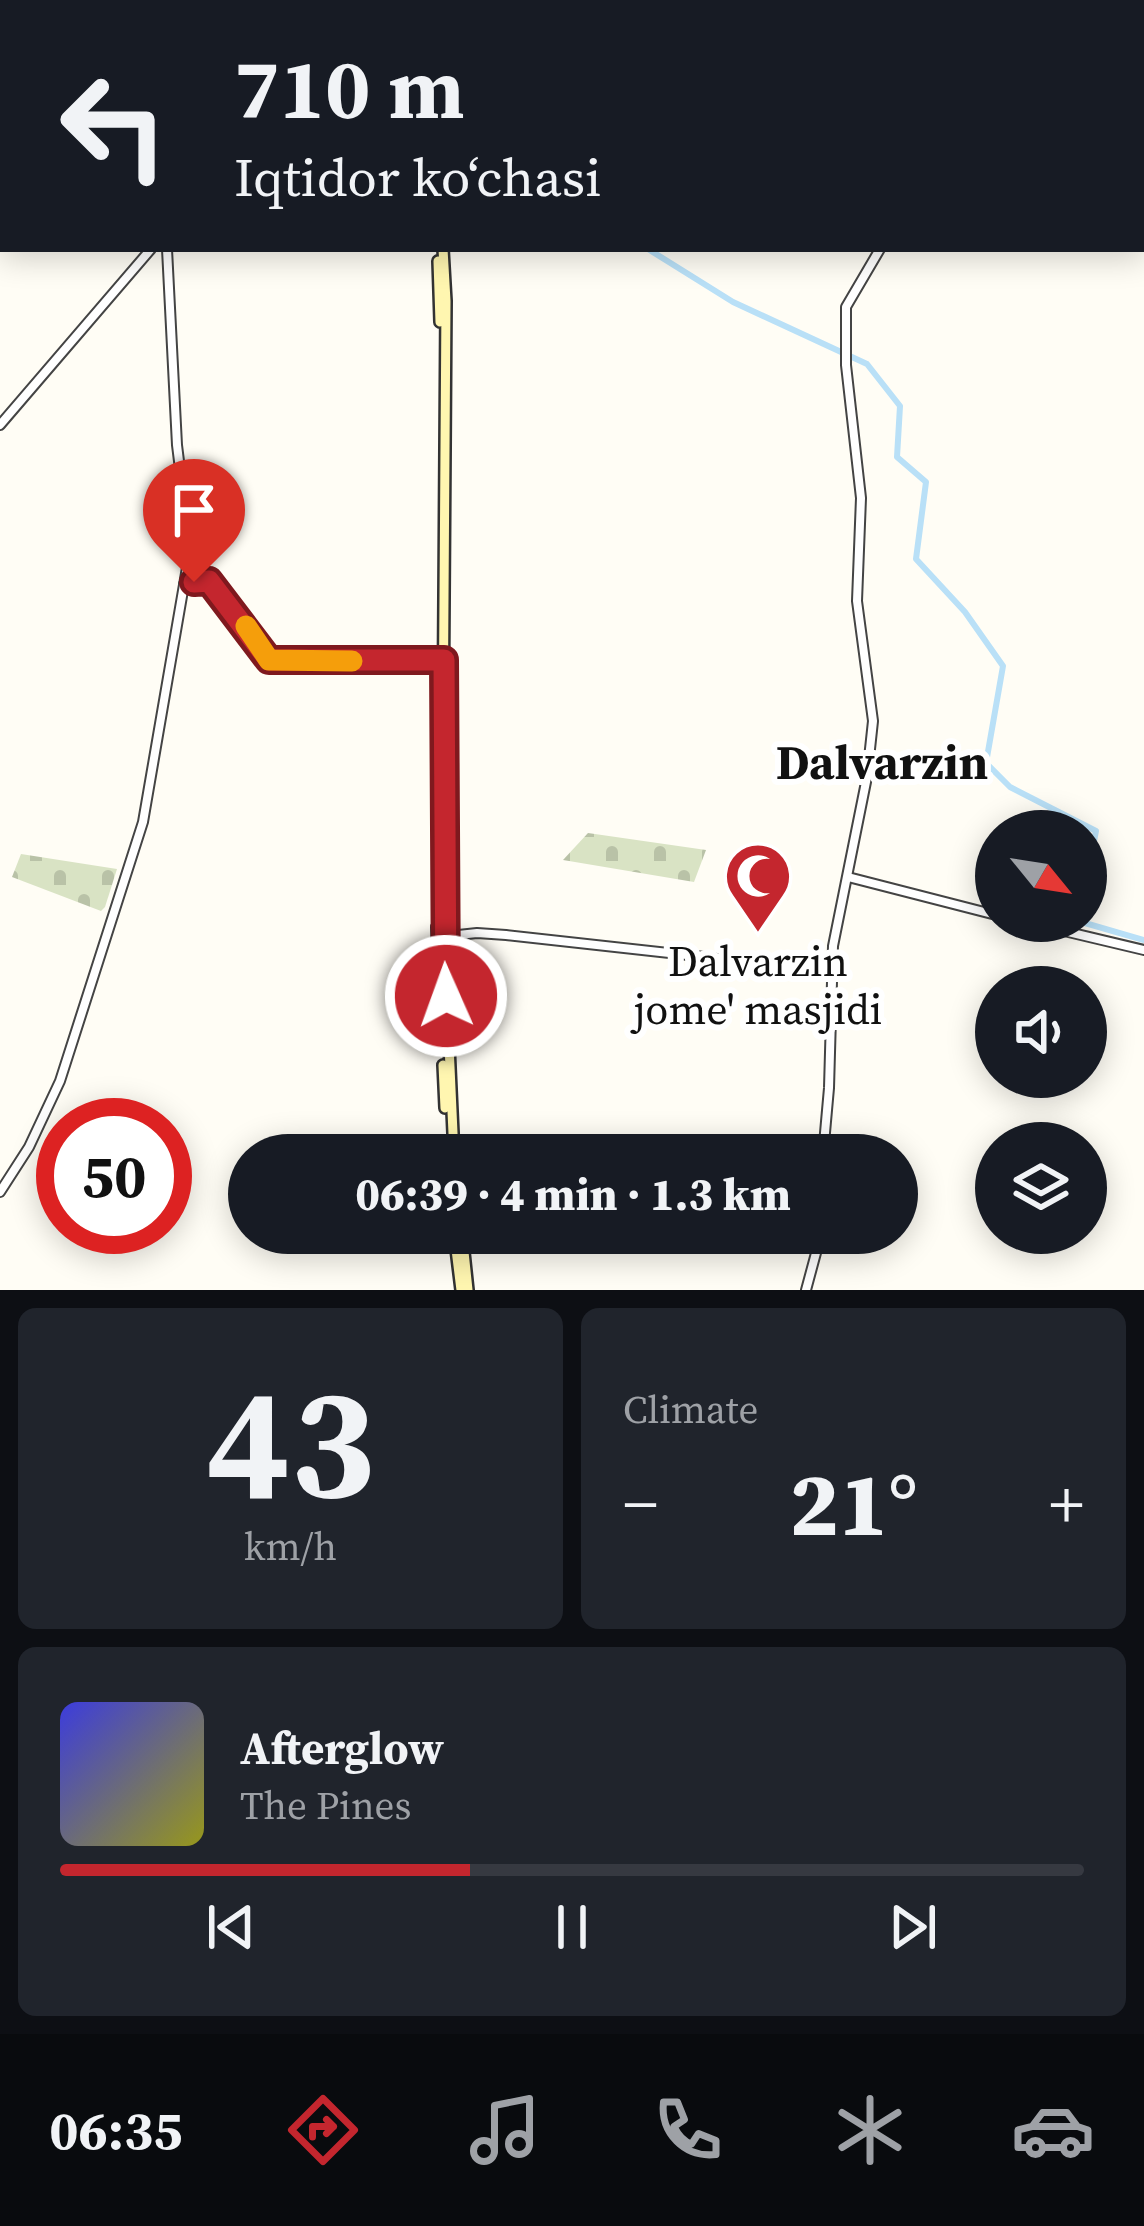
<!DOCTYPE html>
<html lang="en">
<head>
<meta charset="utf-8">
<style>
	:root { --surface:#171b24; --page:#20242c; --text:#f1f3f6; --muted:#9ea1a6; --line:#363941; --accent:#c4262e }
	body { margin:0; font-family:"Source Serif 4",serif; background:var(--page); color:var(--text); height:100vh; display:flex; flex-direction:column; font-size:45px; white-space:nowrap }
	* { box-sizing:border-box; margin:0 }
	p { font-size:39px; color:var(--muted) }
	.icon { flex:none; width:66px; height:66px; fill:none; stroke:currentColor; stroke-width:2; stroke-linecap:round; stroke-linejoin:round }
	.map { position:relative; height:1290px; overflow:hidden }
	.details { display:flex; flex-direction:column; gap:18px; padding:18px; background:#0d0f14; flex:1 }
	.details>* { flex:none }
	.guide { position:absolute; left:0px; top:0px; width:1146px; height:252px; box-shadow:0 6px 30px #0003; background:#171b24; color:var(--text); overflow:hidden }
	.needle { width:78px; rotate:120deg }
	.fabs { position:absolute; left:975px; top:810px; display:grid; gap:24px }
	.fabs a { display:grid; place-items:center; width:132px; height:132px; border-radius:50%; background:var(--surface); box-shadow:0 6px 30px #0003; font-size:60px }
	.speed { position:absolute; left:36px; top:1098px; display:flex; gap:24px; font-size:60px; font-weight:700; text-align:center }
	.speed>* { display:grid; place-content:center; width:156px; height:156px; border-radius:50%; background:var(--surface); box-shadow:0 6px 30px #0003; line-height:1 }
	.speed .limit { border:18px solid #d22; background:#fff; color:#111 }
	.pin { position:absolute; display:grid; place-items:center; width:102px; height:102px; color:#fff; margin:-123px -51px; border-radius:50% 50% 50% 0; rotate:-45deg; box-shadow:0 0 12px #0007 }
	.pin .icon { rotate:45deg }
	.me { position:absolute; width:132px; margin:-66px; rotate:358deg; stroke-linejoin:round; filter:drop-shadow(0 0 9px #0008) }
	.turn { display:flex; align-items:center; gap:42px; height:252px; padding:0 36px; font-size:54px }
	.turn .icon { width:156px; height:156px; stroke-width:2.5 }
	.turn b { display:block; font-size:84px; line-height:102px }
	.big { font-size:90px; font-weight:800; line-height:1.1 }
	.details .widget { flex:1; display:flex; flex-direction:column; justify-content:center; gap:18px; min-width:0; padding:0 42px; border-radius:18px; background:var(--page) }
	.details .dial { align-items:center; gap:0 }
	.dial b { font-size:156px; line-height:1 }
	.song { display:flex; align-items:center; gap:36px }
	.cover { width:144px; height:144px; border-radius:18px; background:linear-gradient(135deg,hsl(240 70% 55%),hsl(60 70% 35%)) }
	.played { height:12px; border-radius:6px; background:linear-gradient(90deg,var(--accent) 40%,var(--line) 40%) }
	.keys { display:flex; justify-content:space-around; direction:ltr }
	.heat { display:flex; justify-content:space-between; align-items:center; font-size:66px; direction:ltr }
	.details .tiles { flex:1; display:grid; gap:18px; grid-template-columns:1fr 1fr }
	.widget:last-child { grid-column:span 2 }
	.trip { position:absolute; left:228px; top:1134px; width:690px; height:120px; border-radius:60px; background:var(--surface); box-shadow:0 6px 30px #0003; font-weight:800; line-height:120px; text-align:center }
	.dock { display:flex; height:192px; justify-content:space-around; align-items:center; background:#090b0e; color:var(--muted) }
	.dock .icon { width:84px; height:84px }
	.dock .on { color:var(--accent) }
	.dock b { font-size:54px; color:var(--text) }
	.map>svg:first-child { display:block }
	.cemetery { fill:url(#cemetery-stones) }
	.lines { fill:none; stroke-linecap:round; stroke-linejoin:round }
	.canal { stroke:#b9e0f7; stroke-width:6 }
	.tertiary-casing { stroke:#444; stroke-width:12 }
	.secondary-casing { stroke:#333; stroke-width:14 }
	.trunk-casing { stroke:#222; stroke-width:18 }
	.tertiary { stroke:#fff; stroke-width:8 }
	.secondary { stroke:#fff6b0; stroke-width:9 }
	.trunk { stroke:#f7bc64; stroke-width:14 }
	.route-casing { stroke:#7f191e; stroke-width:30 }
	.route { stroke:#c4262e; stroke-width:21 }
	.slow { stroke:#f59e0b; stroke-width:21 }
	.labels { text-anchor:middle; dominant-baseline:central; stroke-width:12; stroke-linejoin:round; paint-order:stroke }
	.poi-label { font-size:42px; fill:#111; stroke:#fff }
	.quarter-label { font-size:48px; font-weight:bold; fill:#111; stroke:#fff }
</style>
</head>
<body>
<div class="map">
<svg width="1144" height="1290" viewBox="0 0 1144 1290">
	<defs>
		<pattern id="cemetery-stones" width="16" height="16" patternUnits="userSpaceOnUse" patternTransform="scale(3)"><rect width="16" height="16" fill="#d9e3c4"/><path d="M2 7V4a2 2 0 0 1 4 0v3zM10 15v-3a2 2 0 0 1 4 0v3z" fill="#b9c2a7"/></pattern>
	</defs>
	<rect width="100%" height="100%" fill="#fffdf5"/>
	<g class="cemetery">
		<polygon points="588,833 706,850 694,882 563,860"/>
		<polygon points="21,854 117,869 105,907 101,911 12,877"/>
	</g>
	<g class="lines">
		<g class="canal">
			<polyline points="371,0 374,3"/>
			<polyline points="648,249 733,302 867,364 900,406 897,457 926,482 916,559 965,612 1003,666 986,763 1010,787 1096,831 1086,882"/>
			<polyline points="1078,921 1144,940"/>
		</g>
		<g class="tertiary-casing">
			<g id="tertiary">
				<polyline points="161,3 161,0"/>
				<polyline points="0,425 151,249"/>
				<polyline points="184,584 209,581 244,623 267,659 444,660"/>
				<polyline points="848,877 996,915"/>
				<polyline points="1022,921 1144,950"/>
				<polyline points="440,937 477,933 506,935 832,971"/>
				<polyline points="823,1155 829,1088 833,946 867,777 873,721 857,601 861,498 846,365 846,307 880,249"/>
				<polyline points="0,1192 29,1147 60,1081 143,822 190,550 177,445 167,249"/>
				<polyline points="806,1290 816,1253 816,1233"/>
			</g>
		</g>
		<g class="secondary-casing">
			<g id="secondary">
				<polyline points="315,0 317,3"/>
				<polyline points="443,249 446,301 442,892 454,1155"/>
				<polyline points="438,261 440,322"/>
				<polyline points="437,927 440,1006"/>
				<polyline points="443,1065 445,1108"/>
				<polyline points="454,1233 461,1290"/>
				<polyline points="462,1233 468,1290"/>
			</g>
		</g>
		<g class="trunk-casing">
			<g id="trunk">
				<polyline points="969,0 975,3"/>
				<polyline points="266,3 268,0"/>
				<polyline points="287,3 292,0"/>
				<polyline points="1143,99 1144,100"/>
				<polyline points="0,132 3,131"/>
			</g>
		</g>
		<use href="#tertiary" class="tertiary"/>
		<use href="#secondary" class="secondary"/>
		<use href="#trunk" class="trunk"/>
	</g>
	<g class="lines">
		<g class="route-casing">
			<polyline id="route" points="194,582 209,581 269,660 444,660 446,996"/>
		</g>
		<use href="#route" class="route"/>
		<polyline class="slow" points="246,626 269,660 352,661"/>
	</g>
	<defs>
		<g id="mosque-pin" transform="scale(3.45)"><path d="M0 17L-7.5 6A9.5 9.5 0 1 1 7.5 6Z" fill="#c4262e" stroke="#fff"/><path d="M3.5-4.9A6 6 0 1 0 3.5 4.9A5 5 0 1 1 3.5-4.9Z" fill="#fff"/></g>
	</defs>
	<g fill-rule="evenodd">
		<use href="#mosque-pin" x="758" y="876"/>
	</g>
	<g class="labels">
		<g class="poi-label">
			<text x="758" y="961">Dalvarzin<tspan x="758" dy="48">jome' masjidi</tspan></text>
		</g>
		<g class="quarter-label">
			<text x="882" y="762">Dalvarzin</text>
		</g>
	</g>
</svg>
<div class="fabs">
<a><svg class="needle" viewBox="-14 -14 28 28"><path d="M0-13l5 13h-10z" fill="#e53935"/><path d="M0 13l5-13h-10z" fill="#9ea1a6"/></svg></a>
<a><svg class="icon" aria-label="sound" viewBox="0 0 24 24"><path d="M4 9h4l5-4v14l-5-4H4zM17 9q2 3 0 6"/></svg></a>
<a><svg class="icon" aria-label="layers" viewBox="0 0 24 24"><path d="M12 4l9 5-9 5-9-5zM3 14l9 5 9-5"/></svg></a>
</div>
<div class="speed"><div class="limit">50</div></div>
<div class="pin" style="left:194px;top:582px;background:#d93025"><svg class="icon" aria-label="arrive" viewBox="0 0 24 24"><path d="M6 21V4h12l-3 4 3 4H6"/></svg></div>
<svg class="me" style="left:446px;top:996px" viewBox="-20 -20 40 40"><circle r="17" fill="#c4262e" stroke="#fff" stroke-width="3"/><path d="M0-11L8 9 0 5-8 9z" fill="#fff"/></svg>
<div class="trip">06:39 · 4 min · 1.3 km</div>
<div class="guide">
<div class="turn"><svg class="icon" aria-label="left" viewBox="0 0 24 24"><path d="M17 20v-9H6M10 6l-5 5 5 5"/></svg><div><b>710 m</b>Iqtidor koʻchasi</div></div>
</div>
</div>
<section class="details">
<div class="tiles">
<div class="widget dial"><b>43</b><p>km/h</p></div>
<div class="widget"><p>Climate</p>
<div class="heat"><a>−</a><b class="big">21°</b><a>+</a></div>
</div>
<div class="widget">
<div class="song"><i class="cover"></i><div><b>Afterglow</b><p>The Pines</p></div></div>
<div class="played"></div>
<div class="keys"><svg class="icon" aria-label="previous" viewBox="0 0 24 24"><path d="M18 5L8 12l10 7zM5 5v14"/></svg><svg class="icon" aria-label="pause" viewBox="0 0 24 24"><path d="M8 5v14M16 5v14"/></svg><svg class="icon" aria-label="next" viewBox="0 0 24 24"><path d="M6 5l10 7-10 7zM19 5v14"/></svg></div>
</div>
</div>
</section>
<nav class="dock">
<b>06:35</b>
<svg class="icon on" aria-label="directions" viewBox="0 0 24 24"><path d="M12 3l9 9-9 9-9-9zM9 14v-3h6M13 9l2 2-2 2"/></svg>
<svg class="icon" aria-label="music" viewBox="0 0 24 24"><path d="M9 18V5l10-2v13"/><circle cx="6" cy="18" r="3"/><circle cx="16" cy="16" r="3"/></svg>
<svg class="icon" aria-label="phone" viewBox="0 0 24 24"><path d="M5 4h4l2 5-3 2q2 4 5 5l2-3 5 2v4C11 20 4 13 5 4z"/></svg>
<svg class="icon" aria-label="climate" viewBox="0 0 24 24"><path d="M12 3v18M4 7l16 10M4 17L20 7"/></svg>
<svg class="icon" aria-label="car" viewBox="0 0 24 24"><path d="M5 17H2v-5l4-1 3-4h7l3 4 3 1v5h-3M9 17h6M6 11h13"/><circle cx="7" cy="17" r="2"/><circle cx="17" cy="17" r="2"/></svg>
</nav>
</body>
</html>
